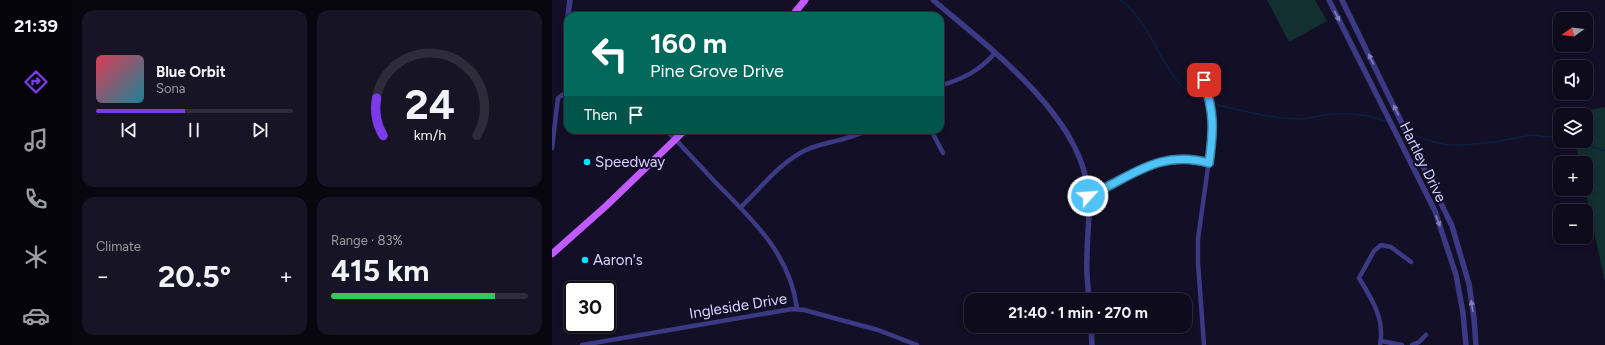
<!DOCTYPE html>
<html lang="en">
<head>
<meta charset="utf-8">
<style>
	:root { --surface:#0e0b1c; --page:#171425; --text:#f1f3f6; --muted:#9b9ba3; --line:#2e2b3b; --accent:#7c3aed }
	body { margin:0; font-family:Figtree,sans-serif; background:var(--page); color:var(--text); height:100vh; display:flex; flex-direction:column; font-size:15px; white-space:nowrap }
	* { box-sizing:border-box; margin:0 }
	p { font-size:13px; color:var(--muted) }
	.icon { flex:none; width:22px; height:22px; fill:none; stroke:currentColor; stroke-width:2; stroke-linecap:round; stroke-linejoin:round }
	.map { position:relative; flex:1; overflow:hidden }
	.drawer { display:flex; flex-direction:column; gap:10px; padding:10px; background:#08060f; width:480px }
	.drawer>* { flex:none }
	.guide { position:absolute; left:12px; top:12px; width:380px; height:122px; border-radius:12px; box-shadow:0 2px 6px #0003,0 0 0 1px var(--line); background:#00695c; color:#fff; overflow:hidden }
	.needle { width:26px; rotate:255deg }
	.tools { position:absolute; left:1001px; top:12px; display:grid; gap:8px }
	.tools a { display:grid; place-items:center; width:40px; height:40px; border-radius:8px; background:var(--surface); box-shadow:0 2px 6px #0003,0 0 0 1px var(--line); font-size:20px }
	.speed { position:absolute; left:12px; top:281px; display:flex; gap:8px; font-size:20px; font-weight:700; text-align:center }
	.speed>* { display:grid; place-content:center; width:52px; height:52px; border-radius:50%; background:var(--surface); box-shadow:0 2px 6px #0003,0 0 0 1px var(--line); line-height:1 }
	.speed .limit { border:2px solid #111; border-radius:6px; background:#fff; color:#111 }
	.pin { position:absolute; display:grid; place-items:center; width:34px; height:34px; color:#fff; margin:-17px; border-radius:8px; box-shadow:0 2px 6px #0006 }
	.me { position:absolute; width:44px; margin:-22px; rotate:64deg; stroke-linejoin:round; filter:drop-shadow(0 0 3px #0008) }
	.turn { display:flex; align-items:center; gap:14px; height:84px; padding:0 20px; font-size:18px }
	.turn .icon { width:52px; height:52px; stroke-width:2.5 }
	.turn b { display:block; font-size:28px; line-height:34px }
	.then { display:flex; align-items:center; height:38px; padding:0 20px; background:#0003; gap:8px; font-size:15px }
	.big { font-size:30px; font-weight:700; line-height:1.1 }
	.drawer .tile { flex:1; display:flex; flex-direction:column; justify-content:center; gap:6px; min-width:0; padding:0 14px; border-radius:12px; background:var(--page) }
	.drawer .dial { align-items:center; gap:0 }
	.dial svg { height:104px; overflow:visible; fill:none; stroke:var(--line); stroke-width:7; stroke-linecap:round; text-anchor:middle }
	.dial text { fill:var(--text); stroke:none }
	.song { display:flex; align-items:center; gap:12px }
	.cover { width:48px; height:48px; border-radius:6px; background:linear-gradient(135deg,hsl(350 70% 55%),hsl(190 70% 35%)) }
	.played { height:4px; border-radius:2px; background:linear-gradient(90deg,var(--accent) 45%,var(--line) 45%) }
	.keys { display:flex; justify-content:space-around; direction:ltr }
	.heat { display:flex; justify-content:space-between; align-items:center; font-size:22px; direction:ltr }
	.charge { height:6px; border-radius:3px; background:linear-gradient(90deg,#34c759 83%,var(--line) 0) }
	.drawer .tiles { flex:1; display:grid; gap:10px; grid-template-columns:repeat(2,1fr) }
	.trip { position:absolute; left:412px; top:293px; width:228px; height:40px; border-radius:12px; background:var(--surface); box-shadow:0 2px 6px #0003,0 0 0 1px var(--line); font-weight:700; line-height:40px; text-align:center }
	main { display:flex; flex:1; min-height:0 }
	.menu { display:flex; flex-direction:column; width:72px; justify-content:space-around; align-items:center; background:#06040b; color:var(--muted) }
	.menu .icon { width:28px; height:28px }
	.menu .current { color:var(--accent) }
	.menu b { font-size:18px; color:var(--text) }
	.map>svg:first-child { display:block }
	.green { fill:#12302f }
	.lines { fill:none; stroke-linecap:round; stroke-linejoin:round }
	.stream { stroke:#0a1f44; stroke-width:1.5 }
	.minor { stroke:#3d3a85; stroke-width:4.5 }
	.tertiary { stroke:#3d3a85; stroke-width:5.5 }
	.primary { stroke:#c25bff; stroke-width:7 }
	.oneway { fill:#837fbc }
	.route-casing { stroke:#337fa1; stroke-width:10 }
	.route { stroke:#4fc3f7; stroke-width:7 }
	.poi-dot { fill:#00e5ff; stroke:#130f26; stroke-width:1.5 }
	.labels { text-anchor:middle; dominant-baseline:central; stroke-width:4; stroke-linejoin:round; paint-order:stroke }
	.poi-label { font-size:15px; fill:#d9d4ff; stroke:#130f26; text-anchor:start }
	.street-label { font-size:15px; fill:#d9d4ff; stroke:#130f26 }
</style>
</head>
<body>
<main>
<nav class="menu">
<b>21:39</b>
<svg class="icon current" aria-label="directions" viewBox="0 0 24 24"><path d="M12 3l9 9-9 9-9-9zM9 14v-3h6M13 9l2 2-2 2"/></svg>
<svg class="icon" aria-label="music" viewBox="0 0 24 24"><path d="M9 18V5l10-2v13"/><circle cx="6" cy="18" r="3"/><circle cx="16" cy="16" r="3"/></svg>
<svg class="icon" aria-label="phone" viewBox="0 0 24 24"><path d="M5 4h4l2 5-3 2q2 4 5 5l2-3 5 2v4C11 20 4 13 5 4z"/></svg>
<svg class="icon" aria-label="climate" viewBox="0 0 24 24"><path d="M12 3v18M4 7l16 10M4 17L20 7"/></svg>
<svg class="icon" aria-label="car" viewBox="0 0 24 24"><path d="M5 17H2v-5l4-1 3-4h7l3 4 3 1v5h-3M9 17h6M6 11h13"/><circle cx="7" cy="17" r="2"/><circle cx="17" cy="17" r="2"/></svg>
</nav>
<section class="drawer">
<div class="tiles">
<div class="tile">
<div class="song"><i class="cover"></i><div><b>Blue Orbit</b><p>Sona</p></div></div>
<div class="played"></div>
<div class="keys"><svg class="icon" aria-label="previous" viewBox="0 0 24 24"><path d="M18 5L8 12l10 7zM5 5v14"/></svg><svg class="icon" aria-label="pause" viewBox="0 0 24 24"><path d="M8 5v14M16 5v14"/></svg><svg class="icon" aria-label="next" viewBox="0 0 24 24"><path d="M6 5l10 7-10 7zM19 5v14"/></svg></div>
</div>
<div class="tile dial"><svg viewBox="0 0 100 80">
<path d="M14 69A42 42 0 1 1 86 69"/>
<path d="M14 69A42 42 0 0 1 9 40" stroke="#7c3aed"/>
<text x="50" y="56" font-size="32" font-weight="700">24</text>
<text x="50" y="72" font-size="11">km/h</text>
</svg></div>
<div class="tile"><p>Climate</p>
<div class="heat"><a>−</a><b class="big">20.5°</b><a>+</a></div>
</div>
<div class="tile"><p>Range · 83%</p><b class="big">415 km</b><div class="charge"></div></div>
</div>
</section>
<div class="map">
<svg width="1053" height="345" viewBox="0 0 1053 345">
	<rect width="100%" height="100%" fill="#130f26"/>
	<g class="green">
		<polygon points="715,0 763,0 775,21 737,42"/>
		<polygon points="1053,107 1053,282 1033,189 1034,163 1028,163 1023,141 1034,141 1034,115 1018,115 1017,114"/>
	</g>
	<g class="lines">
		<g class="stream">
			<path d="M568 0C602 24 608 74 643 97 651 102 661 103 669 106 695 112 723 119 750 119 757 119 764 116 771 115 793 112 815 114 836 122"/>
			<polyline points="843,125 850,129"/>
			<polyline points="857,133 878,141 895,145 910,145 943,142 980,135 1008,138"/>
			<polyline points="1025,141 1053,151"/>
		</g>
		<g class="minor">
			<path d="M388 86C412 78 426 72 443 53"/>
			<polyline points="379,130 391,153"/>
			<path d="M124 140C138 155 152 170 166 185 202 221 239 256 245 309"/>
			<polyline points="0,148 6,98 16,91"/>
			<path d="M537 196C580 177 606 149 657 163"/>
			<path d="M189 207C209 188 228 162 254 150 274 141 296 141 315 130"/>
			<polyline points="829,341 850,345"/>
			<polyline points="30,345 240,309 252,310 326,330 365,345"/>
			<polyline points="652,345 646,263 646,239 661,131 659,105 652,80"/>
			<path d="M828 345C833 319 820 299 807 278L822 251 829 245 839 247 859 262"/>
			<polyline points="860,345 867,342 874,335"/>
		</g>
		<g class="tertiary">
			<path d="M381 0C433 44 520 109 534 179 540 205 535 232 535 258 534 272 536 286 537 300"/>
			<polyline points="777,0 883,211 904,275 911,313 914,345"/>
			<polyline points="790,0 900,226 917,284 922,318 924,345"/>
			<polyline points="16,16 18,0"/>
			<polyline points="16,20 15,45 16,51"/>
			<polyline points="115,130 124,140"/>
			<polyline points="539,326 540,345"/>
		</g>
		<g class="primary">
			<polyline points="240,16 253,0"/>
			<polyline points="0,254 54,206 133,130"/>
		</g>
	</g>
	<defs><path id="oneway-solid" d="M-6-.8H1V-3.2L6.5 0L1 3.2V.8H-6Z"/></defs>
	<g class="oneway">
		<use href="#oneway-solid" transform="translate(785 16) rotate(63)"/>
		<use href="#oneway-solid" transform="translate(819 59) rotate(-116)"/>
		<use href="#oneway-solid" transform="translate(844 110) rotate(-116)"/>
		<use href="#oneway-solid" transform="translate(886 221) rotate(69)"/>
		<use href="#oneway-solid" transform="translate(920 306) rotate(-99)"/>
	</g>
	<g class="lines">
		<g class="route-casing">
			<path id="route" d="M536 196C580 177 606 149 657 163 662 128 662 114 652 80"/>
		</g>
		<use href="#route" class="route"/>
	</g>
	<g class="poi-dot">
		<circle cx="35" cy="162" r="4"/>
		<circle cx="33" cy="260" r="4"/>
	</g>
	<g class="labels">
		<g class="poi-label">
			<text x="43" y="162">Speedway</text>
			<text x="41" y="260">Aaron's</text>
		</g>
		<g class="street-label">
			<text transform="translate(871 162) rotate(64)">Hartley Drive</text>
			<text transform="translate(186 306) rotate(-9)">Ingleside Drive</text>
		</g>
	</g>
</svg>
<div class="tools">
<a><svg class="needle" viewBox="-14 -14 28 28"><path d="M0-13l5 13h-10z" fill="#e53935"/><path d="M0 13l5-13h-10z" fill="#9b9ba3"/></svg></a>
<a><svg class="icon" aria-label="sound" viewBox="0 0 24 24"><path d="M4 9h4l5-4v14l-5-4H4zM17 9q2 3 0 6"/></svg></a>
<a><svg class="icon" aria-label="layers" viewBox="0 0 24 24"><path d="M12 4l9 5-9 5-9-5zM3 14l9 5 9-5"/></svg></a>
<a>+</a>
<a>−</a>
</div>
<div class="speed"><div class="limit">30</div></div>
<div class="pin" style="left:652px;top:80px;background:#d93025"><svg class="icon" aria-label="arrive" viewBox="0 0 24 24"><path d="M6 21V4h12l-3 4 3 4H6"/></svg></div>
<svg class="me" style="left:536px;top:196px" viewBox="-20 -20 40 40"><circle r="17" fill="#4fc3f7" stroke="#fff" stroke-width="3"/><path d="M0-11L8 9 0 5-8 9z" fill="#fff"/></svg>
<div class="trip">21:40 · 1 min · 270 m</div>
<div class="guide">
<div class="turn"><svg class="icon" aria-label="left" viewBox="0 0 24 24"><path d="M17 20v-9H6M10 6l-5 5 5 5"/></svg><div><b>160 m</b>Pine Grove Drive</div></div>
<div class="then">Then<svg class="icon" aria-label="arrive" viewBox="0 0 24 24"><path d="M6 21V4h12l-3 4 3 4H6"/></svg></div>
</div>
</div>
</main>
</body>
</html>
